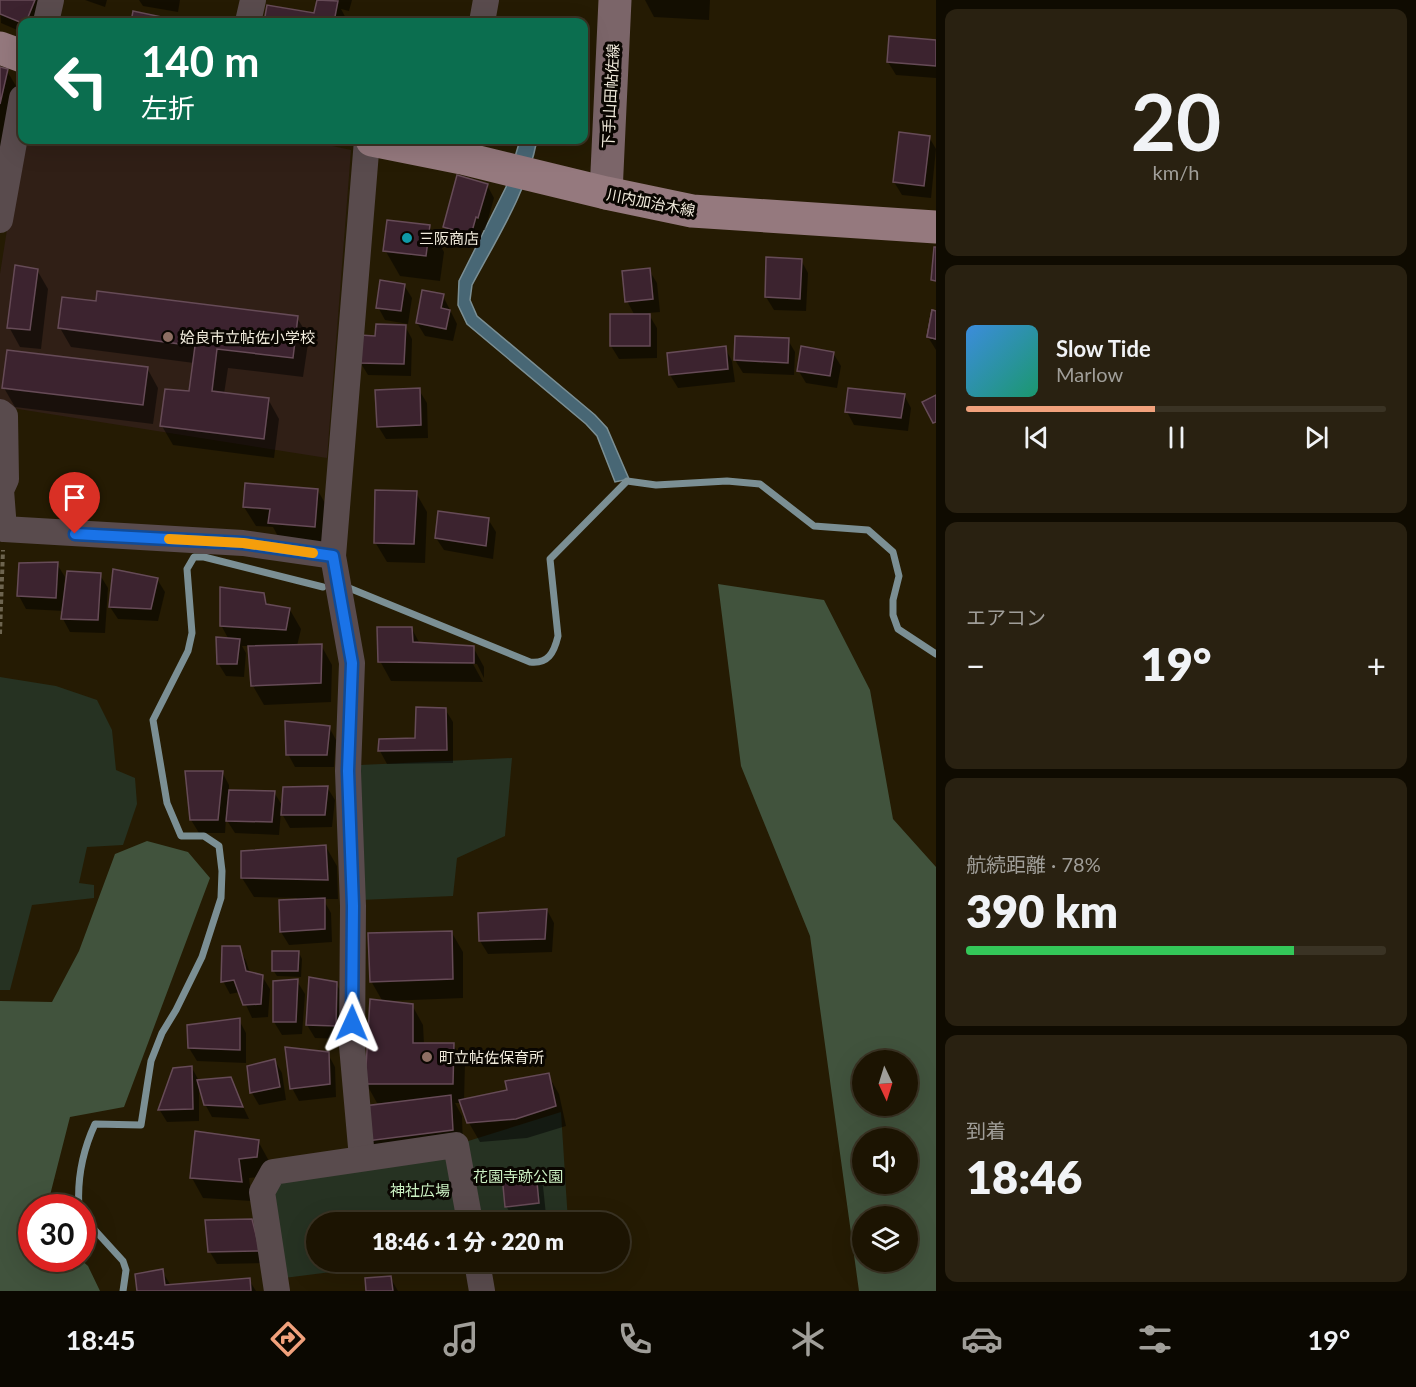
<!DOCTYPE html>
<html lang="ja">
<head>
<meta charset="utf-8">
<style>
	:root { --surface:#1c1402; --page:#292111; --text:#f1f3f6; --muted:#a09e99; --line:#3a3324; --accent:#f1a17c }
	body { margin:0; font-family:Lato,"Noto Sans JP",sans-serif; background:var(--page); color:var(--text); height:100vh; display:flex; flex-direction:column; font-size:22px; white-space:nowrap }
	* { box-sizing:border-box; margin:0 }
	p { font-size:20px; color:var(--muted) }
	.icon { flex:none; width:33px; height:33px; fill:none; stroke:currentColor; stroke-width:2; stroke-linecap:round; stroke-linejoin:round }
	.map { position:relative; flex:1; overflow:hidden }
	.sheet { display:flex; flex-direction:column; gap:9px; padding:9px; background:#0f0b01; width:480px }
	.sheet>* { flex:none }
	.hud { position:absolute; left:18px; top:18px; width:570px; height:126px; border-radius:12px; box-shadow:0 6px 24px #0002,0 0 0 2px var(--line); background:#0b6e4f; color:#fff; overflow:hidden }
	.needle { width:39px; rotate:176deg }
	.tools { position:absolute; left:852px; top:1050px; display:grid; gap:12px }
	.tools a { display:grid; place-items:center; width:66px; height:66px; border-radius:50%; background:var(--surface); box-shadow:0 6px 24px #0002,0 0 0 2px var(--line); font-size:30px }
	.speed { position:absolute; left:18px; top:1194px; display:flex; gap:12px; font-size:30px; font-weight:700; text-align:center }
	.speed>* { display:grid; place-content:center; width:78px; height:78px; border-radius:50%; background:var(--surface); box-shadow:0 6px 24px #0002,0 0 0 2px var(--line); line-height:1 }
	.speed .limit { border:9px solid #d22; background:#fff; color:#111 }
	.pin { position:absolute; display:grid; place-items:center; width:51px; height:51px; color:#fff; margin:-62px -26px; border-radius:50% 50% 50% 0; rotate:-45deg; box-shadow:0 0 6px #0007 }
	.pin .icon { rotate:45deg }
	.me { position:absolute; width:66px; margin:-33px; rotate:1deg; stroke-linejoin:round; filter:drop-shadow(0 0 4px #0008) }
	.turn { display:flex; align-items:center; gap:21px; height:126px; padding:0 24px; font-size:27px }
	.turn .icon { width:78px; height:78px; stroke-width:2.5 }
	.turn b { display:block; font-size:42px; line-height:51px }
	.big { font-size:45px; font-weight:800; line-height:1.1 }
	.sheet .widget { flex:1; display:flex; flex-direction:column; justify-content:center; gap:9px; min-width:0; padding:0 21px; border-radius:12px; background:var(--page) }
	.sheet .dial { align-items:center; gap:0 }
	.dial b { font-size:78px; line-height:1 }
	.song { display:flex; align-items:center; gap:18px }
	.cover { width:72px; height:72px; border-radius:9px; background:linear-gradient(135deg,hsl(210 70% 55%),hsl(160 70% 35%)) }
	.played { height:6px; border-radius:3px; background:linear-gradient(90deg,var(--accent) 45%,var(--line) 45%) }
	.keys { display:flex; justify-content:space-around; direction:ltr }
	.heat { display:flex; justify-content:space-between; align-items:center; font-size:33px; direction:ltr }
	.charge { height:9px; border-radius:4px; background:linear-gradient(90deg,#34c759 78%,var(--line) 0) }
	.trip { position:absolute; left:306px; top:1212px; width:324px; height:60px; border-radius:30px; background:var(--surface); box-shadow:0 6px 24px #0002,0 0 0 2px var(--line); font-weight:800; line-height:60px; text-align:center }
	.dock { display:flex; height:96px; justify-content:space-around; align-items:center; background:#0b0801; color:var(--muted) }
	.dock .icon { width:42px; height:42px }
	.dock .active { color:var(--accent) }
	.dock b { font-size:27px; color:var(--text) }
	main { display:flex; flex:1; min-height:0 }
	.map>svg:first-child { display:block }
	.education { fill:#301f16 }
	.green { fill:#263222 }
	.forest { fill:#41533d; fill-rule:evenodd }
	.water { fill:#486775; stroke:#7b8f94; stroke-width:1.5 }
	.shadow { fill:#0007 }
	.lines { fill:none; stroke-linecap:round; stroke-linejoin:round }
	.stream { stroke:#7b8f94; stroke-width:7 }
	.building { fill:#3c232f; stroke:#664b57; stroke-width:1.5 }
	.path { stroke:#6d644f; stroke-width:4; stroke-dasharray:4.5 3; stroke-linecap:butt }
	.minor { stroke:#594b4d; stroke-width:26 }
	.secondary { stroke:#7b6569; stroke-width:33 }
	.primary { stroke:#95797e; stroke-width:33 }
	.route-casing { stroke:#114b97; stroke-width:15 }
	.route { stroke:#1a73e8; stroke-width:10 }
	.slow { stroke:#f59e0b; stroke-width:10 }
	.culture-dot { fill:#0f9aa8; stroke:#0a0601; stroke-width:2 }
	.education-dot { fill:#8d6e63; stroke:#0a0601; stroke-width:2 }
	.labels { text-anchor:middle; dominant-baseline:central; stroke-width:6; stroke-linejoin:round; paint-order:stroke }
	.street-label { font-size:15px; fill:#f1ebdc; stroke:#0a0601 }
	.poi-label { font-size:15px; fill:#f1ebdc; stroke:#0a0601; text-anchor:start }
	.park-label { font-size:15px; fill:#ccf1c3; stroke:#0a0601 }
</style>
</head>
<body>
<main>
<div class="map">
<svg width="936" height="1291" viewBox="0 0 936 1291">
	<rect width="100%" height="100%" fill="#251b03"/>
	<polygon class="education" points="22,134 22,140 305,140 351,150 327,458 12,408 0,401 0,274"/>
	<g class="green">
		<polygon points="0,677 56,686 97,700 112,730 116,770 135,778 137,804 123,845 87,847 79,883 94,885 94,898 32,905 10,990 0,990"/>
		<polygon points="512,758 505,836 457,858 453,896 360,900 360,765"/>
		<polygon points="561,1112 568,1222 478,1222 465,1142"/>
		<polygon points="449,1154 458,1222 316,1222 316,1262 410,1262 284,1278 272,1189 282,1176"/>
	</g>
	<g class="forest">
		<path d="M718 584 824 600 870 690 893 819 936 867V1291H859L810 936 741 766ZM862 1060H908V1106H862ZM862 1138H908V1184H862ZM862 1216H908V1262H862Z"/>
		<polygon points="147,841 188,852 210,878 124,1107 70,1117 47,1207 32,1208 32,1258 80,1259 88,1266 100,1291 0,1291 0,1001 52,1002 79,951 115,854"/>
	</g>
	<path class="water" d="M520 140H537C527 192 497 238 472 285L470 300 477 316 595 415 607 428 629 479 615 482 597 436 586 424 467 324 458 305 459 281 506 187Z"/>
	<g class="shadow">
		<polygon points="0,0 38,0 43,9 38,22 22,22 22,32 1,23"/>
		<polygon points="85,0 107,0 105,7"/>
		<polygon points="139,0 180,0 178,12 143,6"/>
		<polygon points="315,0 352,0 349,11 341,9 348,22 265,22 268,6 316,15 318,3"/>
		<polygon points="645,0 710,0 709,20 654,17"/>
		<polygon points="134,13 161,19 164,22 132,22"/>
		<polygon points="381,20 407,22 381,22"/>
		<polygon points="936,42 936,78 896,75 888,62"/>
		<polygon points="0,69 7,71 22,96 0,190"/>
		<polygon points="929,137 936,149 931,198 902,195 894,182"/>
		<polygon points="487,185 494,198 485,230 483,230 478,247 452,240 445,227"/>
		<polygon points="429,226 444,252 440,281 400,276 385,250"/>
		<polygon points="801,260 808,273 806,311 774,310 766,297"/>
		<polygon points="37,270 48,289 41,349 20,347 9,327"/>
		<polygon points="649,270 657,283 660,312 648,313 657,328 657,358 619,359 611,346 635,316 627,301"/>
		<polygon points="404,285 412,298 408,324 385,320 378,307"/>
		<polygon points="443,296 457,324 453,341 425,336 417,323"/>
		<polygon points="97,302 297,318 309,337 303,377 228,368 224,394 268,399 279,419 274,458 173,445 162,426 190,393 194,363 71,347 60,328"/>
		<polygon points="936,312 936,350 928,337"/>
		<polygon points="405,326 412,339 411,376 368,375 360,362 377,338"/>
		<polygon points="788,340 795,352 794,375 743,373 735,360"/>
		<polygon points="725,348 732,361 735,382 678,388 670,375"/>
		<polygon points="833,353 841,366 837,388 806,383 798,370"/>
		<polygon points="147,368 158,388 153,424 15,407 4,388"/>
		<polygon points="419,390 427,403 428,438 386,439 378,426"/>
		<polygon points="904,395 911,408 908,431 854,425 847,412"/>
		<polygon points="318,491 329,510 326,546 281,542 273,527 256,526 244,507"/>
		<polygon points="416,493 427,512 425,563 387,562 375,542"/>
		<polygon points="488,519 496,532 493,559 444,550 436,538"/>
		<polygon points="57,564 65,577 64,588 100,575 108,588 105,633 70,632 63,619 64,611 26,609 19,596"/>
		<polygon points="157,579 165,592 158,621 118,619 110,607"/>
		<polygon points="263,594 269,606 290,610 301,629 297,646 321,645 332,665 331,702 264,705 253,686 250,646 242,646 246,653 244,677 226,676 218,663 229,640 221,625"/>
		<polygon points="412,629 420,644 473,647 484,667 484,678 477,664 473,664 483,682 391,681 380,661"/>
		<polygon points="445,709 453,722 453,763 387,764 380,751 417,739"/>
		<polygon points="329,727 336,740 334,767 295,767 288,754"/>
		<polygon points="222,772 229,785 229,791 274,792 283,807 327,787 335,800 332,827 290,828 281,812 279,835 235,833 226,819 225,833 199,833 191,820"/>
		<polygon points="326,847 337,866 338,899 323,899 331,913 332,942 289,945 281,932 297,898 254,897 242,878"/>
		<polygon points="547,910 554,923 552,952 488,954 480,941 480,914"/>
		<polygon points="452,933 463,952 463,998 387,1001 387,1003 412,1005 423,1025 424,1044 453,1044 465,1064 464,1101 509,1091 548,1075 559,1094 566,1126 527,1138 480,1142 469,1123 462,1103 455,1103 462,1116 463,1149 379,1160 368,1140 388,1105 388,1103 377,1103 366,1083 383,1002 371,981"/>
		<polygon points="239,948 246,961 250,973 262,976 270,989 268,1017 252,1018 240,992 230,994 223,981"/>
		<polygon points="299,953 302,959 301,977 277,976 273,970"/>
		<polygon points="310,979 336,983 343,996 343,1039 315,1038 307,1025"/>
		<polygon points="297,981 305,994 302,1034 282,1035 274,1022"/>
		<polygon points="239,1020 246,1033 246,1063 197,1061 189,1048"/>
		<polygon points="328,1054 335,1067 336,1097 299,1101 292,1088"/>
		<polygon points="275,1061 282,1073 286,1100 259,1105 252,1093 249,1067"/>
		<polygon points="192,1068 199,1081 230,1079 249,1119 212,1117 205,1104 199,1086 199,1121 167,1122 159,1109"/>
		<polygon points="258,1141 269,1161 268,1176 249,1178 252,1201 203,1198 192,1178"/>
		<polygon points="535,1173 543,1186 546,1215 514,1219 506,1206"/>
		<polygon points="251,1220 258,1233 266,1263 217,1264 210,1252"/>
		<polygon points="162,1271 171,1286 249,1280 256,1291 138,1291"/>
		<polygon points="390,1277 398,1291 368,1291"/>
	</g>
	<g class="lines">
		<g class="stream">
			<path d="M349 588 530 662C548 664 554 653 558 636L550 559 627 481 656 485 727 481 760 484 814 526 868 530 893 552 899 576 893 600V615L898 629 936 654"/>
			<path d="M79 1208C77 1179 83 1150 95 1124L141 1125 151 1061 162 1033 176 1010 202 957 221 898 222 871 219 846 204 836H181L167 803 153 720 188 651 192 633 187 569 194 557H204L323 587"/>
			<polyline points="82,1216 123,1261 126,1270 123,1291"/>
		</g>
	</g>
	<g class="building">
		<polygon points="0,0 35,0 26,22 22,23 0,14"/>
		<polygon points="317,0 338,1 334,22 264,22 267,5 314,13"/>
		<polygon points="133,11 162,17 161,22 131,22"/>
		<polygon points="889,36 936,40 936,66 887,62"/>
		<polygon points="0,67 8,69 0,104"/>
		<polygon points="899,132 930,136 924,186 893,182"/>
		<polygon points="457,175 488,184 478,218 476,217 471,235 443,227"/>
		<polygon points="387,220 430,225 426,256 383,251"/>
		<polygon points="934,247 936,247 936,281 931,280"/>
		<polygon points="766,257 802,259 800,299 765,297"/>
		<polygon points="15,265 38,269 30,330 7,328"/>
		<polygon points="650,268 653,299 625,302 622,271"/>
		<polygon points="380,280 405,284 401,311 376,308"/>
		<polygon points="422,290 444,294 441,308 450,310 446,329 416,323"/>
		<polygon points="97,291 298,316 293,358 217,349 212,391 269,398 264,439 160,426 165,389 189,391 195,346 58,328 62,297 96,301"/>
		<polygon points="932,310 936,311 936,339 927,337"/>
		<polygon points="932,310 936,311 936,339 927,337"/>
		<rect x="610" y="314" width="40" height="32"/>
		<polygon points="376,324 406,325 404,364 359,363 360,335 375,336"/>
		<polygon points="735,336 789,338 788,363 734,360"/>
		<polygon points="726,346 728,369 669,375 667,353"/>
		<polygon points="801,346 834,352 830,376 797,371"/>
		<polygon points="7,350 148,367 143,405 2,388"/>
		<polygon points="420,388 421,425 377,427 375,390"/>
		<polygon points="848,388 905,394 901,418 845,412"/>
		<polygon points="936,395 936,422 933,423 922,402"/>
		<polygon points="245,483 318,489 315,527 268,523 270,509 243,507"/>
		<polygon points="375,490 417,491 414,544 374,543"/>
		<polygon points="438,511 489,518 486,546 435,538"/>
		<polygon points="58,562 56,598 17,596 19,563"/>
		<polygon points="113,569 158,578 151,609 109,607"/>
		<polygon points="67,571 101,573 98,620 61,619"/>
		<polygon points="220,587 264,593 266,604 290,608 286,630 220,626"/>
		<polygon points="377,627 412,627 413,642 474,646 474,663 378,662"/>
		<polygon points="216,637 240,639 237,664 217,664"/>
		<polygon points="322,644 321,683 251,686 248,646"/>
		<polygon points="416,707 446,708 447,750 378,751 379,739 415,738"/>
		<polygon points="285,721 330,726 327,755 286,755"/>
		<polygon points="185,771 223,771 218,820 190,820"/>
		<polygon points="328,786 325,815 281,815 283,787"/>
		<polygon points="229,790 275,791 272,822 226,821"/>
		<polygon points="326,845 328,880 241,878 241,851"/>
		<polygon points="325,898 325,929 280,932 279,900"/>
		<polygon points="547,909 545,939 479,941 478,913"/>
		<polygon points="452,931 453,979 370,982 368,933"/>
		<polygon points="222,946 240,946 246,971 263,975 261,1004 243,1005 234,980 221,982"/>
		<polygon points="272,951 299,951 298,971 272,971"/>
		<polygon points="309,977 337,982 336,1026 306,1025"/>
		<polygon points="298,979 296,1022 273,1022 273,981"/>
		<polygon points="370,999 413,1004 413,1043 454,1043 453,1084 365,1084"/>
		<polygon points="240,1018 240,1050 188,1048 187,1025"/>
		<polygon points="285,1047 329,1052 330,1084 290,1089"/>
		<polygon points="275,1059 280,1087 250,1093 247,1066"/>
		<polygon points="192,1066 193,1109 158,1110 173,1068"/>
		<polygon points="549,1073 556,1106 516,1119 467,1123 459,1100 507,1090 505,1081"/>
		<polygon points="231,1077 243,1107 204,1105 197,1080"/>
		<polygon points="451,1095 453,1130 367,1141 364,1106"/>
		<polygon points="195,1131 259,1140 257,1157 239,1159 242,1182 190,1178"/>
		<polygon points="536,1172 539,1203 505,1207 502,1175"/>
		<polygon points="252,1219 260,1251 208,1252 205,1220"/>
		<polygon points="163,1269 165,1285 250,1278 251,1291 137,1291 135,1274"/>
		<polygon points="391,1276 393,1291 366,1291 365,1278"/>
	</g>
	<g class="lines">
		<polyline class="path" points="0,634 3,550"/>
		<g class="minor">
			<polyline points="46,22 51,0"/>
			<polyline points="248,22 253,0"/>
			<polyline points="482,22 486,0"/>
			<polyline points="0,220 22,98"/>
			<polyline points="0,412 5,416 6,479 1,490 4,529 243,543 333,556"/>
			<polyline points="362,1158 352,1046 353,906 348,771 352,663 333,556 367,140"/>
			<polyline points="477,1262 482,1291"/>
			<polyline points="277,1291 262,1192 273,1172 456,1145 470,1222"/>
		</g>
		<polyline class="secondary" points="606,193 615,0"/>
		<g class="primary">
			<polyline points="0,48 22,56"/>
			<polyline points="372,140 462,158 606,193 692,211 936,227"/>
		</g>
	</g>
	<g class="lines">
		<g class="route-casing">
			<polyline id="route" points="75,534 243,543 333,556 352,663 348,771 353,906 352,1023"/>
		</g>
		<use href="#route" class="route"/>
		<polyline class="slow" points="169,539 243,543 313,553"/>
	</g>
	<circle class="culture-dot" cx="407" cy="238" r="6"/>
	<g class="education-dot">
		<circle cx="168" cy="337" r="6"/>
		<circle cx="427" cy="1057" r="6"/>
	</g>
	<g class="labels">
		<g class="street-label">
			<text transform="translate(610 96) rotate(-87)">下手山田帖佐線</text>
			<text transform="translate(651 202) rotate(11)">川内加治木線</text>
		</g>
		<g class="poi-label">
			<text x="419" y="238">三阪商店</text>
			<text x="180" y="337">姶良市立帖佐小学校</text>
			<text x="439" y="1057">町立帖佐保育所</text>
		</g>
		<g class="park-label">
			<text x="518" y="1176">花園寺跡公園</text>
			<text x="420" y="1190">神社広場</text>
		</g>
	</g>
</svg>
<div class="tools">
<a><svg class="needle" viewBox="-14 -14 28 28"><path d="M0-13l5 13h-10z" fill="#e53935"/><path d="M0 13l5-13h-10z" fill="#a09e99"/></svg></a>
<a><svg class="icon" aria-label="sound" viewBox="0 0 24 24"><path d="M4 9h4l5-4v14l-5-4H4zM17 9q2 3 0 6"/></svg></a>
<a><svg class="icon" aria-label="layers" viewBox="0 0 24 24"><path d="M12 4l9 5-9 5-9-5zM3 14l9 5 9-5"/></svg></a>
</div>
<div class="speed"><div class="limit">30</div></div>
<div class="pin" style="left:75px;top:534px;background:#d93025"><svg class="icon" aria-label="arrive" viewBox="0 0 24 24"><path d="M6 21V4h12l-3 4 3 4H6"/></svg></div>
<svg class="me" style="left:352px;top:1023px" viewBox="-20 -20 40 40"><path d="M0-17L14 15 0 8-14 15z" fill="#1a73e8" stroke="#fff" stroke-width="4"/></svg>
<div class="trip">18:46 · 1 分 · 220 m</div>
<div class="hud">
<div class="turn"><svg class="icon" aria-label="left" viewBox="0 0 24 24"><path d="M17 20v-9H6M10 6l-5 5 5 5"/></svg><div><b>140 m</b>左折</div></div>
</div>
</div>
<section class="sheet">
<div class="widget dial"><b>20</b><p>km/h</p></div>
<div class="widget">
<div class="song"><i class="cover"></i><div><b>Slow Tide</b><p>Marlow</p></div></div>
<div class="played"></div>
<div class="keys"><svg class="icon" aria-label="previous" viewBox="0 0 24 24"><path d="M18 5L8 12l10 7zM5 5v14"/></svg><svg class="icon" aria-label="pause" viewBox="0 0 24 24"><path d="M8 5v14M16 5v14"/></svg><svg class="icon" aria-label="next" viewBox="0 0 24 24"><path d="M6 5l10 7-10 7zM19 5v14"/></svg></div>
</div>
<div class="widget"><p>エアコン</p>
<div class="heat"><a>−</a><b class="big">19°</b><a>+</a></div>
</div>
<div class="widget"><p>航続距離 · 78%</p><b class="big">390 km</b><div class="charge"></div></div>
<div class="widget"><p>到着</p><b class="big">18:46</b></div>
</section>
</main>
<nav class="dock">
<b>18:45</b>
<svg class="icon active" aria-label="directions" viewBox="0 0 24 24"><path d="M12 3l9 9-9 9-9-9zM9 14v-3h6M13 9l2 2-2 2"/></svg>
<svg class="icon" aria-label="music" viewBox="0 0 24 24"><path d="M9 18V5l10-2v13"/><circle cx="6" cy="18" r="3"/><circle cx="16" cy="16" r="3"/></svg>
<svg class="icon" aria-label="phone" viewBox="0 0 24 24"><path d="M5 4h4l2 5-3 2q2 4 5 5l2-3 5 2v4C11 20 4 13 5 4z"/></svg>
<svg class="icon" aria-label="climate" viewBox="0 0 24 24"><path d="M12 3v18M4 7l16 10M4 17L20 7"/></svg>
<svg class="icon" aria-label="car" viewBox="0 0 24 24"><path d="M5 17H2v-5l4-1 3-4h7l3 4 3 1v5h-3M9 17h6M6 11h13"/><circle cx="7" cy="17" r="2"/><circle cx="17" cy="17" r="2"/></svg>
<svg class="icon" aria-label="filters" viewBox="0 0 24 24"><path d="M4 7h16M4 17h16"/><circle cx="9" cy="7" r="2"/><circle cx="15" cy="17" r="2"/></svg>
<b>19°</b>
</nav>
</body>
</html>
